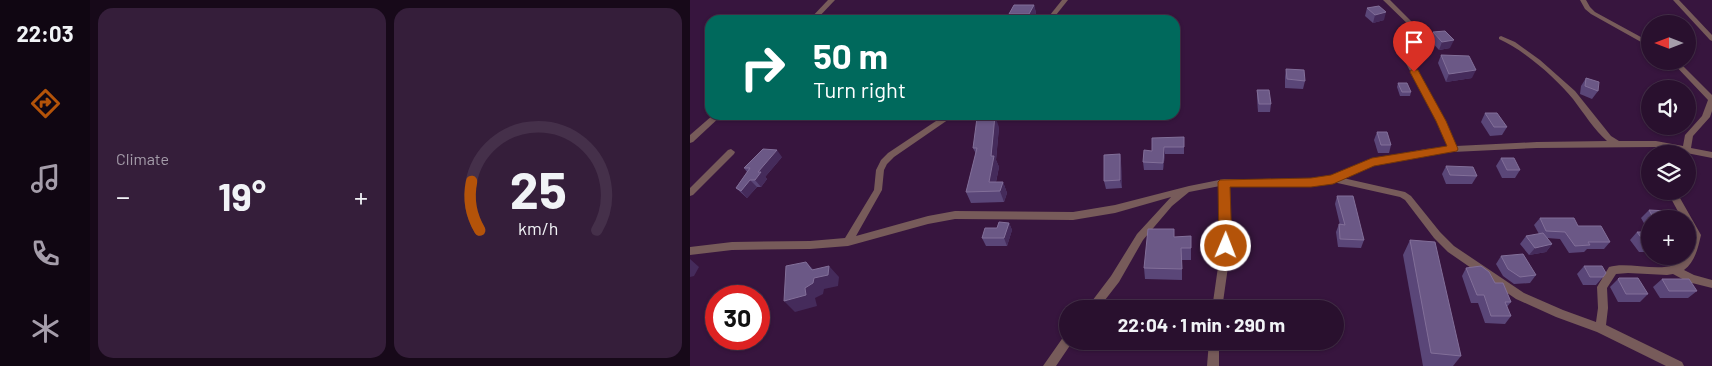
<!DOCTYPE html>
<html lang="en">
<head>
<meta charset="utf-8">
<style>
	:root { --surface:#29102e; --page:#351e3a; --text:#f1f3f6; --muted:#a59daa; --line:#45304a; --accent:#b45309 }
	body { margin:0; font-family:Barlow,sans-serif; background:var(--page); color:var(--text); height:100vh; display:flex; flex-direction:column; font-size:19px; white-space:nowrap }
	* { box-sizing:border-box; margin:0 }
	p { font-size:16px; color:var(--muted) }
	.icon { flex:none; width:28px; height:28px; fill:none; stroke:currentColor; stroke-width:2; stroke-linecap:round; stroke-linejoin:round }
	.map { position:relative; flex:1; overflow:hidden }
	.drawer { display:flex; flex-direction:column; gap:8px; padding:8px; background:#170919; width:600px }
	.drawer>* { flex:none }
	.top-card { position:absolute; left:15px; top:15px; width:475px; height:105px; border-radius:15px; box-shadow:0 1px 4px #0004,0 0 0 1px var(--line); background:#00695c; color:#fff; overflow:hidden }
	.needle { width:32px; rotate:270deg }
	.tools { position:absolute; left:951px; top:15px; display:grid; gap:10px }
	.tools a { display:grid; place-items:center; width:55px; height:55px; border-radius:50%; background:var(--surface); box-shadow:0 1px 4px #0004,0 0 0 1px var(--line); font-size:25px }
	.speed { position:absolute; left:15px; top:285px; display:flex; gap:10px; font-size:25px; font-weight:700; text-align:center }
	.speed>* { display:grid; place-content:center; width:65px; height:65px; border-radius:50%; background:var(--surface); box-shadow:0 1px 4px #0004,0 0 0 1px var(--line); line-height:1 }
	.speed .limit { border:8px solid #d22; background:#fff; color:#111 }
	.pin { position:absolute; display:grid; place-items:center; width:42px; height:42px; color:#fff; margin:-51px -21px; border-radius:50% 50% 50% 0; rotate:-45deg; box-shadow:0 0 5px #0007 }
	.pin .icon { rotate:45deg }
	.me { position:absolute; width:55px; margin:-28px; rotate:1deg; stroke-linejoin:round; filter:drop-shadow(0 0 4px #0008) }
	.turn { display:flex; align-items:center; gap:18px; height:105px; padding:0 25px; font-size:22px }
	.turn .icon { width:65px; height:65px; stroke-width:2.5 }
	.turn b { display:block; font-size:35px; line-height:42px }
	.big { font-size:38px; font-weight:700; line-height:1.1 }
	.drawer .widget { flex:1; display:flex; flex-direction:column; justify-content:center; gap:8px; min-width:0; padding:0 18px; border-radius:15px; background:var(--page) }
	.drawer .dial { align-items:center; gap:0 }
	.dial svg { height:130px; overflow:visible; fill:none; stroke:var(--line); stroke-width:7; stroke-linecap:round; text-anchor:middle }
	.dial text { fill:var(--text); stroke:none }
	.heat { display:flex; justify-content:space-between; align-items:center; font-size:28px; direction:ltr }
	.drawer .tiles { flex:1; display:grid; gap:8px; grid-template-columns:repeat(2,1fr) }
	.trip { position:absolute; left:369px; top:300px; width:285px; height:50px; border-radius:25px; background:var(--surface); box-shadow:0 1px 4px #0004,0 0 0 1px var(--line); font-weight:700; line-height:50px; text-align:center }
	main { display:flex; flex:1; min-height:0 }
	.dock { display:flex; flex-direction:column; width:90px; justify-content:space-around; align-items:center; background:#100612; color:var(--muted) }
	.dock .icon { width:35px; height:35px }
	.dock .on { color:var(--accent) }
	.dock b { font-size:22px; color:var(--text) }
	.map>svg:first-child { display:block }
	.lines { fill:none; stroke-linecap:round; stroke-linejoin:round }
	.street { fill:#775b5a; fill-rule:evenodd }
	.wall { fill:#5a4678 }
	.shaded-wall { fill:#452b5b }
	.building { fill:#6b5886; stroke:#826f99 }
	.route { fill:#b45309; stroke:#753606 }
</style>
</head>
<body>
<main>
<nav class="dock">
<b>22:03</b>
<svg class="icon on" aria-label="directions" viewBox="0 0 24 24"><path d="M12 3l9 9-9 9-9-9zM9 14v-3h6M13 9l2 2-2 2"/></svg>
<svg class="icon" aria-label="music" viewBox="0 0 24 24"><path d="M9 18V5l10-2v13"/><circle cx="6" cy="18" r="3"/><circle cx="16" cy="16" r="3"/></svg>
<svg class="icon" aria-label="phone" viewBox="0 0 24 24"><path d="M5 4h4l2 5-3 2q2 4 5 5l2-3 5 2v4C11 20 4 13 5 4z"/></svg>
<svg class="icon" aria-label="climate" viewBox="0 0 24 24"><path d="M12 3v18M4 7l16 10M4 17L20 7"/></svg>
</nav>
<section class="drawer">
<div class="tiles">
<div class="widget"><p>Climate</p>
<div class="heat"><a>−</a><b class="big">19°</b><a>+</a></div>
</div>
<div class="widget dial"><svg viewBox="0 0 100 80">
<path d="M14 69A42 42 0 1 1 86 69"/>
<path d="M14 69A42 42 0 0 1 9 39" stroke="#b45309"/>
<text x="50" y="56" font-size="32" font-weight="700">25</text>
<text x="50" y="72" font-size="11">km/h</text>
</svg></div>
</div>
</section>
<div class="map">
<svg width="1022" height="366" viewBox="0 0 1022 366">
	<rect width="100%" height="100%" fill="#37153e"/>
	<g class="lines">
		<g class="street">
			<polygon points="138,0 145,0 126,20 119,20"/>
			<polygon points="372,0 378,0 362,20 356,20"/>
			<path d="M693 0H700L730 30 728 37 719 46 718 56 755 121 766 146 847 142 917 141C905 131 893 112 883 99 866 78 834 50 809 39V37L811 36 825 42 850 60 885 91 921 136 929 141H966L993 146 995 135 1012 116 1018 100 981 61H988L1022 95V111L1020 117 1003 136 1001 148 1022 152V158L966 147 847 148 763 152 736 155 684 165 653 178 715 192 721 196 750 232 764 246 834 293 873 310 906 322 908 308 907 287 919 267C941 260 982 278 995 256H998L1001 235 998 227V219H992L977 191H986L1011 235C1008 248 1005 262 994 270L1004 275 1022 280V288L998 282 983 274 977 275 938 273 926 274 917 288 918 308 916 325 992 362 994 366H976L907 332 866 317 826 299 758 252 744 238 715 200 710 197 643 182 621 185H538L541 246 532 309H522L531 246 530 186 499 192 482 206 453 240 429 282 408 309H396L421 276 447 234 481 197 425 213 383 220 265 219 238 224 158 246 120 249 42 250 0 255V247L42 242 120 241 155 238 184 190 186 170 191 160 198 153 255 115H265L204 157 197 164 194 170 192 190 166 236 238 216 265 211 383 212 425 205 499 186 534 179H621L642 176 682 159 736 149 758 147 747 121 712 56C713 40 720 43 724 30Z"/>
			<polygon points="890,0 896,0 900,7 905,12 960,42 960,47 901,14 895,9"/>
			<polygon points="983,0 989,0 1022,35 1022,41 1020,40"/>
			<polygon points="23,115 32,115 3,142 0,143 0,135"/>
			<polygon points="41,149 45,152 44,154 3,195 0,196 0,188 38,150"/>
			<polygon points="378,335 378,341 383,341 366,366 353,366 374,336"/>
			<polygon points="519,341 529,341 529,366 517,366"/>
		</g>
	</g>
	<g class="wall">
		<polygon points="344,5 346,13 342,20 321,20 319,14"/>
		<polygon points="677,8 694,20 683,23 675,16"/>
		<polygon points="743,32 760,48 749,50 740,40"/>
		<polygon points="751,55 782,78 756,82 748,63"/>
		<polygon points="596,69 615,81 613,89 595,88 595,77"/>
		<polygon points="896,78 908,91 902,99 890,94 891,86"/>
		<polygon points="708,83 721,92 720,96 710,96 707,87"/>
		<polygon points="567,90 581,104 580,112 568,112 567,98"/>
		<polygon points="795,113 817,127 812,135 800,136 791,122"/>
		<polygon points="309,127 306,160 309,167 306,182 313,182 317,193 314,202 281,203 276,192 286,154 283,148"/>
		<polygon points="687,132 701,145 699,153 688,153 684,140"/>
		<polygon points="494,137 494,154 475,154 473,170 454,170 453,162 462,151"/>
		<polygon points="430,154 431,162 432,188 416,189 414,181"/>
		<polygon points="92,157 75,177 77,179 71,187 67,187 57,198 46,188 57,172 54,168"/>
		<polygon points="811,158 830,170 825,178 812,178 806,166"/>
		<polygon points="756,166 787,176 782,184 756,184 752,174"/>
		<polygon points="647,196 674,240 671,248 648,247 646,232 649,224 650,225 645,204"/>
		<polygon points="959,210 982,219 960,219 960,252 949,252 940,240 947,232 959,232 951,218"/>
		<polygon points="850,218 888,226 920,242 914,249 897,249 894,252 879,253 870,239 857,238 862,244 856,252 839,255 830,244 836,236 849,234 844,225"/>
		<polygon points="319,223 322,230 317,246 296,246 292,238 307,228"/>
		<polygon points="501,236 501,260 492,260 492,280 455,279 454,268 484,237"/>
		<polygon points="720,240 771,356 763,366 733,366 713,255"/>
		<polygon points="811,256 846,275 840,283 824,284 813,276 806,264"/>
		<polygon points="894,266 913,277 906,285 893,285 887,274"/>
		<polygon points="776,268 805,283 821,302 817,307 821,316 815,324 795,323 788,303 781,303 772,276"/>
		<polygon points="929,278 958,294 950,302 928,302 920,287"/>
		<polygon points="972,279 1007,291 998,298 970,298 963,287"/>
		<polygon points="429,341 452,341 452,348 431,347"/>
	</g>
	<g class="shaded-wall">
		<polygon points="344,5 346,13 342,20 341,20 339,14"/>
		<polygon points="696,12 694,20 683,23 685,15"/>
		<polygon points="764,40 760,48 749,50 752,42"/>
		<polygon points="786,70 782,78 756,82 759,74"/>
		<polygon points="305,116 309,127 306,160 309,167 304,191 299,182"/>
		<polygon points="474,147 475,154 473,170 473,163"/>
		<polygon points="87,150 92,157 75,177 77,179 71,187 65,180 68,172"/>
		<polygon points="430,154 431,162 432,188 430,180"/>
		<polygon points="60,180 67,187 57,198 51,191"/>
		<polygon points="313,182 317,193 314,202 310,191"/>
		<polygon points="319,223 322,230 317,246 314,238"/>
		<polygon points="862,244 856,252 839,255 845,248"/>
		<polygon points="0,259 9,267 4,276 0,277"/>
		<polygon points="116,262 127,273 139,266 149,277 148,286 134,289 133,294 125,298 127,306 105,312 94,301 115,288"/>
	</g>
	<g class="building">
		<polygon points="324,5 344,5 339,14 319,14"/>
		<polygon points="689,6 696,12 685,15 677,8"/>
		<polygon points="755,31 764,40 752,42 743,32"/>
		<polygon points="751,55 779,56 786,70 759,74"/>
		<polygon points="596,69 614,70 615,81 597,79"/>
		<polygon points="896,78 909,82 908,91 895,86"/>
		<polygon points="708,83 717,83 721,92 712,92"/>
		<polygon points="567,90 579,90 581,104 569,104"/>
		<polygon points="795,113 807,113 817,127 804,127"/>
		<polygon points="305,116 301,156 304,156 299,182 313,182 310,191 276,192 287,148 283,148 287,118"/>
		<polygon points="687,132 697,132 701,145 691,145"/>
		<polygon points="494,137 494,147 474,147 473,163 453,162 454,150 462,151 462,138"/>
		<polygon points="73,149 87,150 68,172 71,172 65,180 60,180 51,191 46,188 60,168 54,168"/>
		<polygon points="430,154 430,180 414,181 414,155"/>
		<polygon points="811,158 824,158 830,170 817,170"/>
		<polygon points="756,166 783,167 787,176 760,175"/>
		<polygon points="647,196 663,196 674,240 650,239 649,224 655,225"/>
		<polygon points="959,210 978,211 982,219 964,219"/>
		<polygon points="850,218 884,218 888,226 911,226 920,242 898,242 900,245 885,246 875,232 856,231"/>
		<polygon points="309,222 319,223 314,238 292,238 295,228 307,228"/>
		<polygon points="458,229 484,229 484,237 501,236 501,248 491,248 492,269 454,268"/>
		<polygon points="947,232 960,232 960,244 956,244"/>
		<polygon points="853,233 862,244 845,248 836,236"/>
		<polygon points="720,240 745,242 771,356 741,353"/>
		<polygon points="833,254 846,275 830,277 818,269 811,256"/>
		<polygon points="116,262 122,270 139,266 138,275 124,278 123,283 115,288 116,295 94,301 96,266"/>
		<polygon points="791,266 799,272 805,283 813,283 821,302 815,302 821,316 801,316 794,295 787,295 776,268"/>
		<polygon points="894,266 912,266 916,273 913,277 900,277"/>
		<polygon points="929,278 948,278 958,294 936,294 928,279"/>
		<polygon points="972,279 999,279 1007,291 979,291"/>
	</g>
	<polygon class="route" points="721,70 728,70 729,72 756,121 768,149 767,151 684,166 643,184 621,187 540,187 542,246 540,249 531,249 529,246 528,182 530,180 621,178 641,175 682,158 757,146 746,121 720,72"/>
</svg>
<div class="tools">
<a><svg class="needle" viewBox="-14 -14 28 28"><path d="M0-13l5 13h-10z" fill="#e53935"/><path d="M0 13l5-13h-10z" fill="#a59daa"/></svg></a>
<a><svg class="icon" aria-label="sound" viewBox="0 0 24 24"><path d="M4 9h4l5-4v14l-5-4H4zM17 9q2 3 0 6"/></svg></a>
<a><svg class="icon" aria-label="layers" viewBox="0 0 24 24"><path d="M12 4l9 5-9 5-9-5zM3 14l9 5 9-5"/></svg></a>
<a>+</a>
</div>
<div class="speed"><div class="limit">30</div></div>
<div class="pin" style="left:724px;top:72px;background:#d93025"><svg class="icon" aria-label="arrive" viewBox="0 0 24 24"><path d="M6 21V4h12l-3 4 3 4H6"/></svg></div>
<svg class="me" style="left:536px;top:246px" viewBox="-20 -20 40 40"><circle r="17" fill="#b45309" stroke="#fff" stroke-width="3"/><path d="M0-11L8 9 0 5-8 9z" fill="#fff"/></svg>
<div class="trip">22:04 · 1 min · 290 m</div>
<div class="top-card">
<div class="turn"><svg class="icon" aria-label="right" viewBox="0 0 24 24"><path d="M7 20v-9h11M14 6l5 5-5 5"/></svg><div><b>50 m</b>Turn right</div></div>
</div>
</div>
</main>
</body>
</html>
